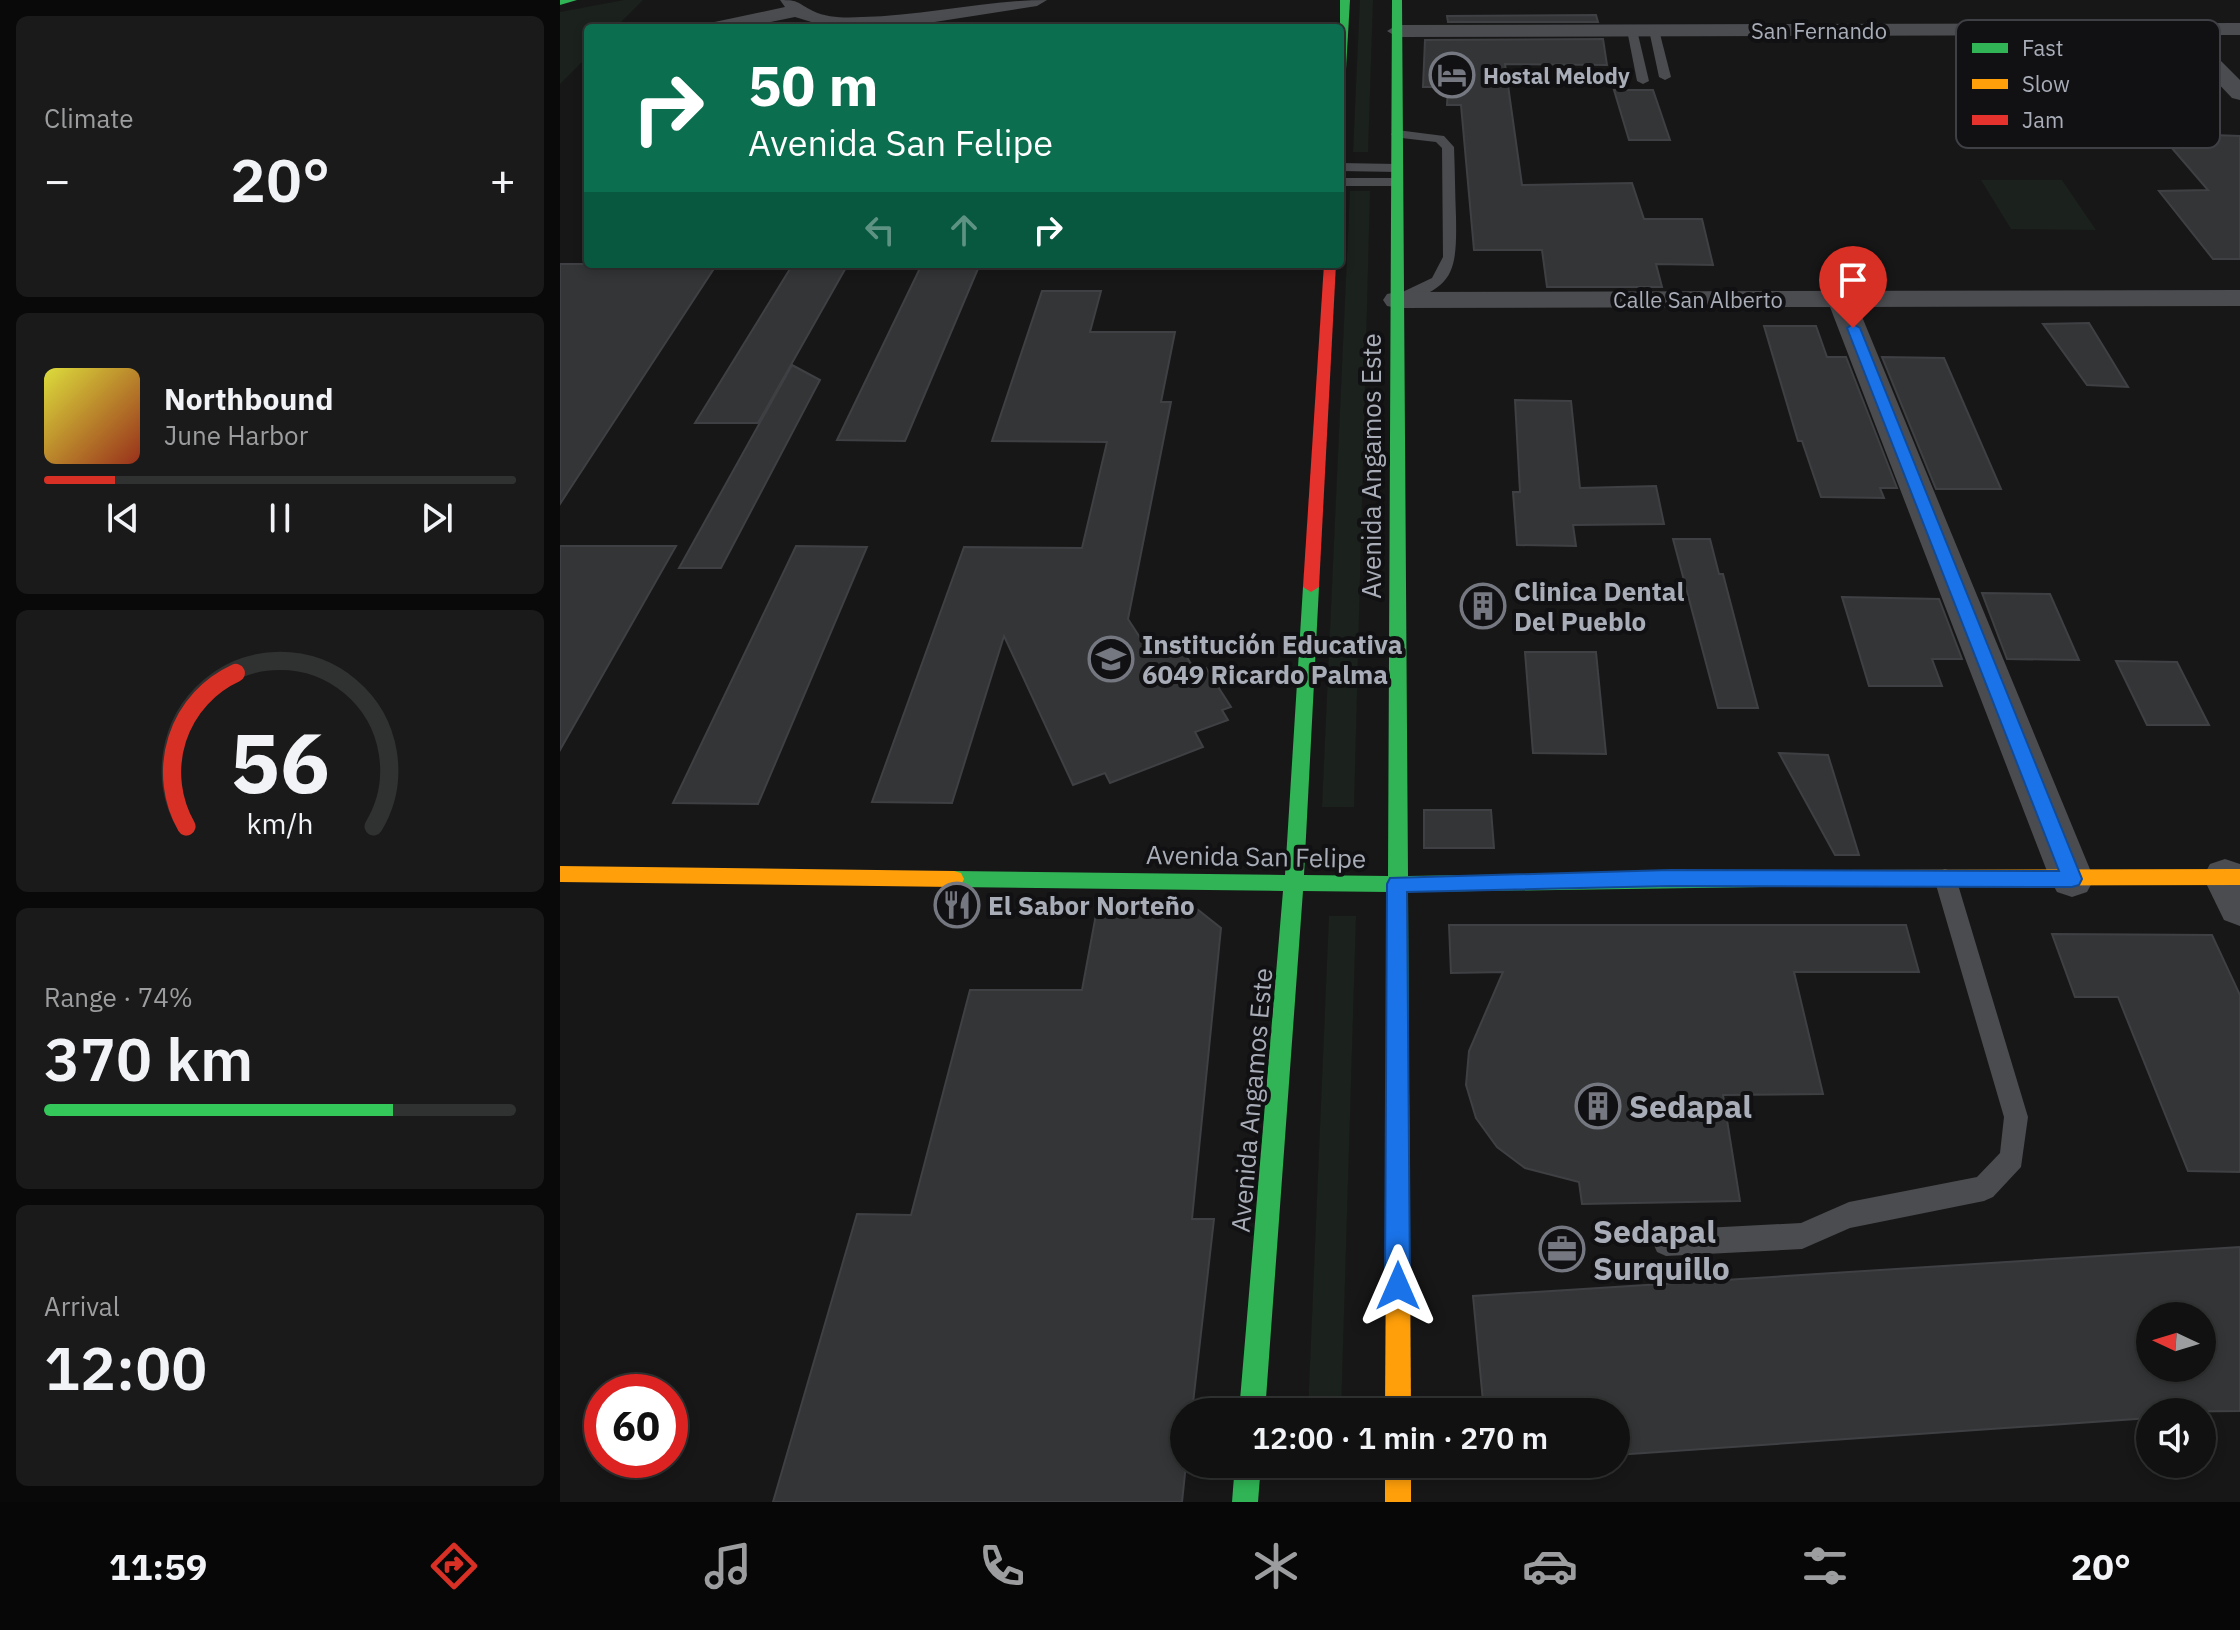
<!DOCTYPE html>
<html lang="en">
<head>
<meta charset="utf-8">
<style>
	:root { --surface:#111; --page:#1a1a1a; --text:#f1f3f6; --muted:#9c9d9f; --line:#303131; --accent:#d93025 }
	body { margin:0; font-family:"IBM Plex Sans",sans-serif; background:var(--page); color:var(--text); height:100vh; display:flex; flex-direction:column; font-size:30px; white-space:nowrap }
	* { box-sizing:border-box; margin:0 }
	p { font-size:26px; color:var(--muted) }
	.icon { flex:none; width:44px; height:44px; fill:none; stroke:currentColor; stroke-width:2; stroke-linecap:round; stroke-linejoin:round }
	.map { position:relative; flex:1; overflow:hidden }
	.sheet { display:flex; flex-direction:column; gap:16px; padding:16px; background:#090909; width:560px }
	.sheet>* { flex:none }
	.banner { position:absolute; left:24px; top:24px; width:760px; height:244px; border-radius:8px; box-shadow:0 4px 12px #0003,0 0 0 2px var(--line); background:#0b6e4f; color:#fff; overflow:hidden }
	.needle { width:52px; rotate:274deg }
	.controls { position:absolute; left:1576px; top:1302px; display:grid; gap:16px }
	.controls a { display:grid; place-items:center; width:80px; height:80px; border-radius:50%; background:var(--surface); box-shadow:0 4px 12px #0003,0 0 0 2px var(--line); font-size:40px }
	.speed { position:absolute; left:24px; top:1374px; display:flex; gap:16px; font-size:40px; font-weight:700; text-align:center }
	.speed>* { display:grid; place-content:center; width:104px; height:104px; border-radius:50%; background:var(--surface); box-shadow:0 4px 12px #0003,0 0 0 2px var(--line); line-height:1 }
	.speed .limit { border:12px solid #d22; background:#fff; color:#111 }
	.pin { position:absolute; display:grid; place-items:center; width:68px; height:68px; color:#fff; margin:-82px -34px; border-radius:50% 50% 50% 0; rotate:-45deg; box-shadow:0 0 8px #0007 }
	.pin .icon { rotate:45deg }
	.me { position:absolute; width:88px; margin:-44px; rotate:0deg; stroke-linejoin:round; filter:drop-shadow(0 0 6px #0008) }
	.turn { display:flex; align-items:center; gap:28px; height:168px; padding:0 32px; font-size:36px }
	.turn .icon { width:104px; height:104px; stroke-width:2.5 }
	.turn b { display:block; font-size:56px; line-height:68px }
	.lanes { display:flex; align-items:center; height:76px; padding:0 32px; background:#0003; justify-content:center; gap:40px; direction:ltr }
	.lanes .off { opacity:.35 }
	.big { font-size:60px; font-weight:600; line-height:1.1 }
	.sheet .widget { flex:1; display:flex; flex-direction:column; justify-content:center; gap:12px; min-width:0; padding:0 28px; border-radius:12px; background:var(--page) }
	.sheet .dial { align-items:center; gap:0 }
	.dial svg { height:208px; overflow:visible; fill:none; stroke:var(--line); stroke-width:7; stroke-linecap:round; text-anchor:middle }
	.dial text { fill:var(--text); stroke:none }
	.song { display:flex; align-items:center; gap:24px }
	.cover { width:96px; height:96px; border-radius:12px; background:linear-gradient(135deg,hsl(60 70% 55%),hsl(10 70% 35%)) }
	.played { height:8px; border-radius:4px; background:linear-gradient(90deg,var(--accent) 15%,var(--line) 15%) }
	.keys { display:flex; justify-content:space-around; direction:ltr }
	.heat { display:flex; justify-content:space-between; align-items:center; font-size:44px; direction:ltr }
	.charge { height:12px; border-radius:6px; background:linear-gradient(90deg,#34c759 74%,var(--line) 0) }
	.trip { position:absolute; left:610px; top:1398px; width:460px; height:80px; border-radius:40px; background:var(--surface); box-shadow:0 4px 12px #0003,0 0 0 2px var(--line); font-weight:600; line-height:80px; text-align:center }
	.menu { display:flex; height:128px; justify-content:space-around; align-items:center; background:#070707; color:var(--muted) }
	.menu .icon { width:56px; height:56px }
	.menu .selected { color:var(--accent) }
	.menu b { font-size:36px; color:var(--text) }
	main { display:flex; flex:1; min-height:0 }
	.map>svg:first-child { display:block }
	.green { fill:#1b211c }
	.building { fill:#343537; stroke:#3f4043; stroke-width:2; fill-rule:evenodd }
	.lines { fill:none; stroke-linecap:round; stroke-linejoin:round }
	.lane { fill:#4b4c50; fill-rule:evenodd }
	.street { fill:#4b4c50; fill-rule:evenodd }
	.fast { fill:#30b455; fill-rule:evenodd }
	.slow { fill:#ff9f0a; fill-rule:evenodd }
	.jam { fill:#e5322d; fill-rule:evenodd }
	.route { fill:#1a73e8; stroke:#114b97; stroke-width:2 }
	.labels { text-anchor:middle; dominant-baseline:central; stroke-width:8; stroke-linejoin:round; paint-order:stroke }
	.far-street-label { font-size:22px; fill:#a8adb8; stroke:#111113 }
	.far-poi-label { font-size:22px; font-weight:bold; fill:#a8adb8; stroke:#111113; text-anchor:start }
	.street-label { font-size:26px; fill:#a8adb8; stroke:#111113 }
	.poi-label { font-size:26px; font-weight:bold; fill:#a8adb8; stroke:#111113; text-anchor:start }
	.near-poi-label { font-size:32px; font-weight:bold; fill:#a8adb8; stroke:#111113; text-anchor:start }
	.key { fill:#111113; stroke:#3e4045; stroke-width:2 }
	.key-label { font-size:22px; fill:#a8adb8 }
</style>
</head>
<body>
<main>
<section class="sheet">
<div class="widget"><p>Climate</p>
<div class="heat"><a>−</a><b class="big">20°</b><a>+</a></div>
</div>
<div class="widget">
<div class="song"><i class="cover"></i><div><b>Northbound</b><p>June Harbor</p></div></div>
<div class="played"></div>
<div class="keys"><svg class="icon" aria-label="previous" viewBox="0 0 24 24"><path d="M18 5L8 12l10 7zM5 5v14"/></svg><svg class="icon" aria-label="pause" viewBox="0 0 24 24"><path d="M8 5v14M16 5v14"/></svg><svg class="icon" aria-label="next" viewBox="0 0 24 24"><path d="M6 5l10 7-10 7zM19 5v14"/></svg></div>
</div>
<div class="widget dial"><svg viewBox="0 0 100 80">
<path d="M14 69A42 42 0 1 1 86 69"/>
<path d="M14 69A42 42 0 0 1 33 10" stroke="#d93025"/>
<text x="50" y="56" font-size="32" font-weight="700">56</text>
<text x="50" y="72" font-size="11">km/h</text>
</svg></div>
<div class="widget"><p>Range · 74%</p><b class="big">370 km</b><div class="charge"></div></div>
<div class="widget"><p>Arrival</p><b class="big">12:00</b></div>
</section>
<div class="map">
<svg width="1680" height="1502" viewBox="0 0 1680 1502">
	<rect width="100%" height="100%" fill="#171717"/>
	<g class="green">
		<polygon points="64,0 83,0 55,28 28,28 28,56 0,84 0,12"/>
		<polygon points="800,0 813,0 808,152 793,152"/>
		<polygon points="1421,180 1502,180 1536,230 1451,229"/>
		<polygon points="790,191 810,191 794,807 762,807"/>
		<polygon points="769,916 796,916 781,1412 748,1412"/>
	</g>
	<g class="building">
		<polygon points="1036,15 1038,22 888,22 887,16"/>
		<polygon points="1043,39 1047,65 945,64 962,185 1072,183 1084,219 1142,219 1153,265 1096,264 1102,287 987,287 982,250 914,250 901,105 887,105 888,87 863,87 865,40"/>
		<polygon points="1054,90 1093,90 1110,140 1069,140"/>
		<polygon points="1599,133 1680,136 1680,259 1653,259 1599,191 1648,190"/>
		<polygon points="0,264 157,264 0,504"/>
		<polygon points="233,264 288,264 198,423 135,423"/>
		<polygon points="362,264 420,264 345,441 277,440"/>
		<polygon points="482,291 541,291 530,332 615,332 601,402 611,402 568,619 592,656 620,646 636,672 646,668 671,707 662,710 668,720 635,732 643,747 550,783 545,773 513,785 444,636 392,803 312,802 404,547 522,548 547,442 432,441"/>
		<polygon points="1529,323 1548,354 1568,387 1527,385 1483,324"/>
		<polygon points="1204,326 1256,326 1267,357 1286,357 1337,488 1320,488 1324,498 1261,497 1242,441 1238,441"/>
		<polygon points="1322,357 1384,358 1441,489 1376,489"/>
		<polygon points="232,365 260,380 161,568 119,568"/>
		<polygon points="955,400 1011,401 1020,488 1096,486 1104,524 1013,525 1016,546 957,545 953,492 960,492"/>
		<polygon points="1113,539 1150,539 1159,574 1163,574 1198,708 1158,708"/>
		<polygon points="0,546 116,546 0,750"/>
		<polygon points="236,546 307,547 198,804 113,803"/>
		<polygon points="1422,593 1490,594 1519,660 1447,659"/>
		<polygon points="1282,597 1379,599 1402,659 1372,659 1382,686 1309,686"/>
		<polygon points="965,652 1036,652 1046,754 973,753"/>
		<polygon points="1556,661 1617,662 1649,725 1587,725"/>
		<polygon points="1219,753 1268,755 1299,855 1275,855"/>
		<polygon points="864,810 931,810 934,848 864,848"/>
		<polygon points="537,909 637,909 661,928 632,1219 654,1219 632,1412 624,1412 626,1464 622,1502 213,1502 297,1214 351,1215 410,990 522,990"/>
		<polygon points="889,925 1346,925 1359,972 1234,972 1263,1094 1163,1095 1180,1201 1022,1204 1019,1182 965,1168 937,1147 916,1118 906,1085 909,1051 943,972 891,973"/>
		<polygon points="1492,934 1652,935 1680,995 1680,1172 1628,1171 1558,997 1515,997"/>
		<path d="M1680 1247V1411L1590 1412V1418L1056 1455V1412H924L913 1296ZM1590 1316H1642V1368H1590Z"/>
	</g>
	<g class="lines">
		<g class="lane">
			<polygon points="1072,27 1077,30 1089,81 1083,84 1077,81 1067,30"/>
			<polygon points="1094,27 1099,30 1111,77 1105,80 1099,77 1089,30"/>
			<path d="M837 130 884 136 894 147C895 170 895 194 896 217 897 272 894 289 837 304L832 303V297L872 278 883 257 882 148 876 142 833 137 831 134Z"/>
			<polygon points="780,163 837,164 843,168 837,172 780,171"/>
			<polygon points="780,178 837,178 843,182 837,186 780,186"/>
			<polygon points="1385,869 1393,872 1396,878 1468,1117 1461,1167 1433,1197 1424,1201 1290,1228 1242,1249 1106,1256 1097,1252 1093,1243 1097,1234 1106,1230 1241,1223 1289,1202 1417,1177 1440,1153 1444,1117 1374,878 1377,872"/>
		</g>
		<g class="street">
			<path d="M220 0C240 0 237 3 253 11 267 18 287 18 302 17 364 16 425 0 487 0L477 6 336 28H271L235 17 182 28H142L145 24 225 7Z"/>
			<polygon points="1680,23 1680,35 1635,35 1680,80 1680,100 1672,98 1612,35 837,37 827,31 837,25"/>
			<polygon points="1680,290 1680,306 1298,307 1534,879 1527,892 1512,897 1497,892 1490,879 1270,307 837,308 827,306 823,300 827,294 837,292"/>
			<polygon points="1665,859 1680,864 1680,926 1664,920 1643,877 1650,864"/>
		</g>
		<g class="fast">
			<polygon points="0,0 17,0 0,5"/>
			<polygon points="780,0 790,0 785,86 780,89"/>
			<polygon points="832,0 842,0 848,876 1283,870 1290,872 1293,878 1290,884 1283,886 848,892 849,1089 846,1096 838,1099 830,1096 827,1089 828,892 743,891 705,1412 679,1412 723,891 394,887 387,885 384,879 387,873 394,871 725,875 743,587 751,582 759,587 744,875 828,876"/>
			<polygon points="675,1464 701,1464 698,1502 672,1502"/>
		</g>
		<g class="slow">
			<polygon points="0,866 394,871 401,873 404,879 401,885 394,887 0,882"/>
			<polygon points="1680,869 1680,885 1283,886 1276,884 1273,878 1276,872 1283,870"/>
			<polygon points="838,1079 846,1082 849,1089 851,1412 825,1412 827,1089 830,1082"/>
			<rect x="825" y="1464" width="26" height="38"/>
		</g>
		<polygon class="jam" points="764,264 776,264 759,587 751,592 743,587"/>
	</g>
	<polygon class="route" points="1293,324 1300,328 1522,879 1519,885 1512,887 1110,886 847,892 850,1286 847,1295 838,1298 829,1295 825,1286 827,884 830,878 1110,870 1499,871 1287,328"/>
	<defs>
		<g id="hotel-ring" transform="scale(2.3)"><circle r="9.5" fill="#111113" stroke="#757880" stroke-width="1.5"/><path d="M-6-4.5h1.5V1H6V5H4.5V3h-9V5H-6ZM-4 0a1.8 1.8 0 1 1 3.6 0ZM.5 0V-2.5h3Q6-2.5 6 0Z" fill="#757880"/></g>
		<g id="building-ring" transform="scale(2.3)"><circle r="9.5" fill="#111113" stroke="#757880" stroke-width="1.5"/><path d="M-4-6H4V6H1V3H-1V6H-4ZM-2.5-4.3h1.7v1.8h-1.7ZM.8-4.3h1.7v1.8H.8ZM-2.5-1h1.7V.8h-1.7ZM.8-1h1.7V.8H.8Z" fill="#757880"/></g>
		<g id="school-ring" transform="scale(2.3)"><circle r="9.5" fill="#111113" stroke="#757880" stroke-width="1.5"/><path d="M0-5L7-2L0 1L-7-2ZM-4 1L0 2.5L4 1V4Q0 6-4 4Z" fill="#757880"/></g>
		<g id="restaurant-ring" transform="scale(2.3)"><circle r="9.5" fill="#111113" stroke="#757880" stroke-width="1.5"/><path d="M-5-6h1v4h1v-4h1v4h1v-4h1v5L-1.5 .5V6h-2V.5L-5-1ZM5-6V6H3V1.5H1.5Q1.5-4 5-6Z" fill="#757880"/></g>
		<g id="office-ring" transform="scale(2.3)"><circle r="9.5" fill="#111113" stroke="#757880" stroke-width="1.5"/><path d="M-6-3h4V-5.5h4V-3h4V5H-6ZM-1-4.5V-3h2v-1.5ZM-6 0V1H6V0Z" fill="#757880"/></g>
	</defs>
	<g fill-rule="evenodd">
		<use href="#hotel-ring" x="892" y="75"/>
		<use href="#building-ring" x="923" y="606"/>
		<use href="#school-ring" x="551" y="659"/>
		<use href="#restaurant-ring" x="397" y="905"/>
		<use href="#building-ring" x="1038" y="1106"/>
		<use href="#office-ring" x="1002" y="1249"/>
	</g>
	<g class="labels">
		<g class="far-street-label">
			<text x="1259" y="30">San Fernando</text>
			<text x="1138" y="299">Calle San Alberto</text>
		</g>
		<g class="far-poi-label">
			<text x="923" y="75">Hostal Melody</text>
		</g>
		<g class="street-label">
			<text transform="translate(811 466) rotate(-90)">Avenida Angamos Este</text>
			<text transform="translate(696 856) rotate(1)">Avenida San Felipe</text>
			<text transform="translate(691 1100) rotate(-85)">Avenida Angamos Este</text>
		</g>
		<g class="poi-label">
			<text x="954" y="591">Clinica Dental<tspan x="954" dy="30">Del Pueblo</tspan></text>
			<text x="582" y="644">Institución Educativa<tspan x="582" dy="30">6049 Ricardo Palma</tspan></text>
			<text x="428" y="905">El Sabor Norteño</text>
		</g>
		<g class="near-poi-label">
			<text x="1069" y="1106">Sedapal</text>
			<text x="1033" y="1231">Sedapal<tspan x="1033" dy="37">Surquillo</tspan></text>
		</g>
	</g>
	<rect x="1396" y="20" width="264" height="128" rx="12" class="key"/>
	<rect x="1412" y="43" width="36" height="10" fill="#30b455"/>
	<rect x="1412" y="79" width="36" height="10" fill="#ff9f0a"/>
	<rect x="1412" y="115" width="36" height="10" fill="#e5322d"/>
	<g class="key-label">
		<text x="1462" y="56">Fast</text>
		<text x="1462" y="92">Slow</text>
		<text x="1462" y="128">Jam</text>
	</g>
</svg>
<div class="controls">
<a><svg class="needle" viewBox="-14 -14 28 28"><path d="M0-13l5 13h-10z" fill="#e53935"/><path d="M0 13l5-13h-10z" fill="#9c9d9f"/></svg></a>
<a><svg class="icon" aria-label="sound" viewBox="0 0 24 24"><path d="M4 9h4l5-4v14l-5-4H4zM17 9q2 3 0 6"/></svg></a>
</div>
<div class="speed"><div class="limit">60</div></div>
<div class="pin" style="left:1293px;top:328px;background:#d93025"><svg class="icon" aria-label="arrive" viewBox="0 0 24 24"><path d="M6 21V4h12l-3 4 3 4H6"/></svg></div>
<svg class="me" style="left:838px;top:1286px" viewBox="-20 -20 40 40"><path d="M0-17L14 15 0 8-14 15z" fill="#1a73e8" stroke="#fff" stroke-width="4"/></svg>
<div class="trip">12:00 · 1 min · 270 m</div>
<div class="banner">
<div class="turn"><svg class="icon" aria-label="right" viewBox="0 0 24 24"><path d="M7 20v-9h11M14 6l5 5-5 5"/></svg><div><b>50 m</b>Avenida San Felipe</div></div>
<div class="lanes"><svg class="icon off" aria-label="left" viewBox="0 0 24 24"><path d="M17 20v-9H6M10 6l-5 5 5 5"/></svg><svg class="icon off" aria-label="ahead" viewBox="0 0 24 24"><path d="M12 20V5M6 11l6-6 6 6"/></svg><svg class="icon" aria-label="right" viewBox="0 0 24 24"><path d="M7 20v-9h11M14 6l5 5-5 5"/></svg></div>
</div>
</div>
</main>
<nav class="menu">
<b>11:59</b>
<svg class="icon selected" aria-label="directions" viewBox="0 0 24 24"><path d="M12 3l9 9-9 9-9-9zM9 14v-3h6M13 9l2 2-2 2"/></svg>
<svg class="icon" aria-label="music" viewBox="0 0 24 24"><path d="M9 18V5l10-2v13"/><circle cx="6" cy="18" r="3"/><circle cx="16" cy="16" r="3"/></svg>
<svg class="icon" aria-label="phone" viewBox="0 0 24 24"><path d="M5 4h4l2 5-3 2q2 4 5 5l2-3 5 2v4C11 20 4 13 5 4z"/></svg>
<svg class="icon" aria-label="climate" viewBox="0 0 24 24"><path d="M12 3v18M4 7l16 10M4 17L20 7"/></svg>
<svg class="icon" aria-label="car" viewBox="0 0 24 24"><path d="M5 17H2v-5l4-1 3-4h7l3 4 3 1v5h-3M9 17h6M6 11h13"/><circle cx="7" cy="17" r="2"/><circle cx="17" cy="17" r="2"/></svg>
<svg class="icon" aria-label="filters" viewBox="0 0 24 24"><path d="M4 7h16M4 17h16"/><circle cx="9" cy="7" r="2"/><circle cx="15" cy="17" r="2"/></svg>
<b>20°</b>
</nav>
</body>
</html>
